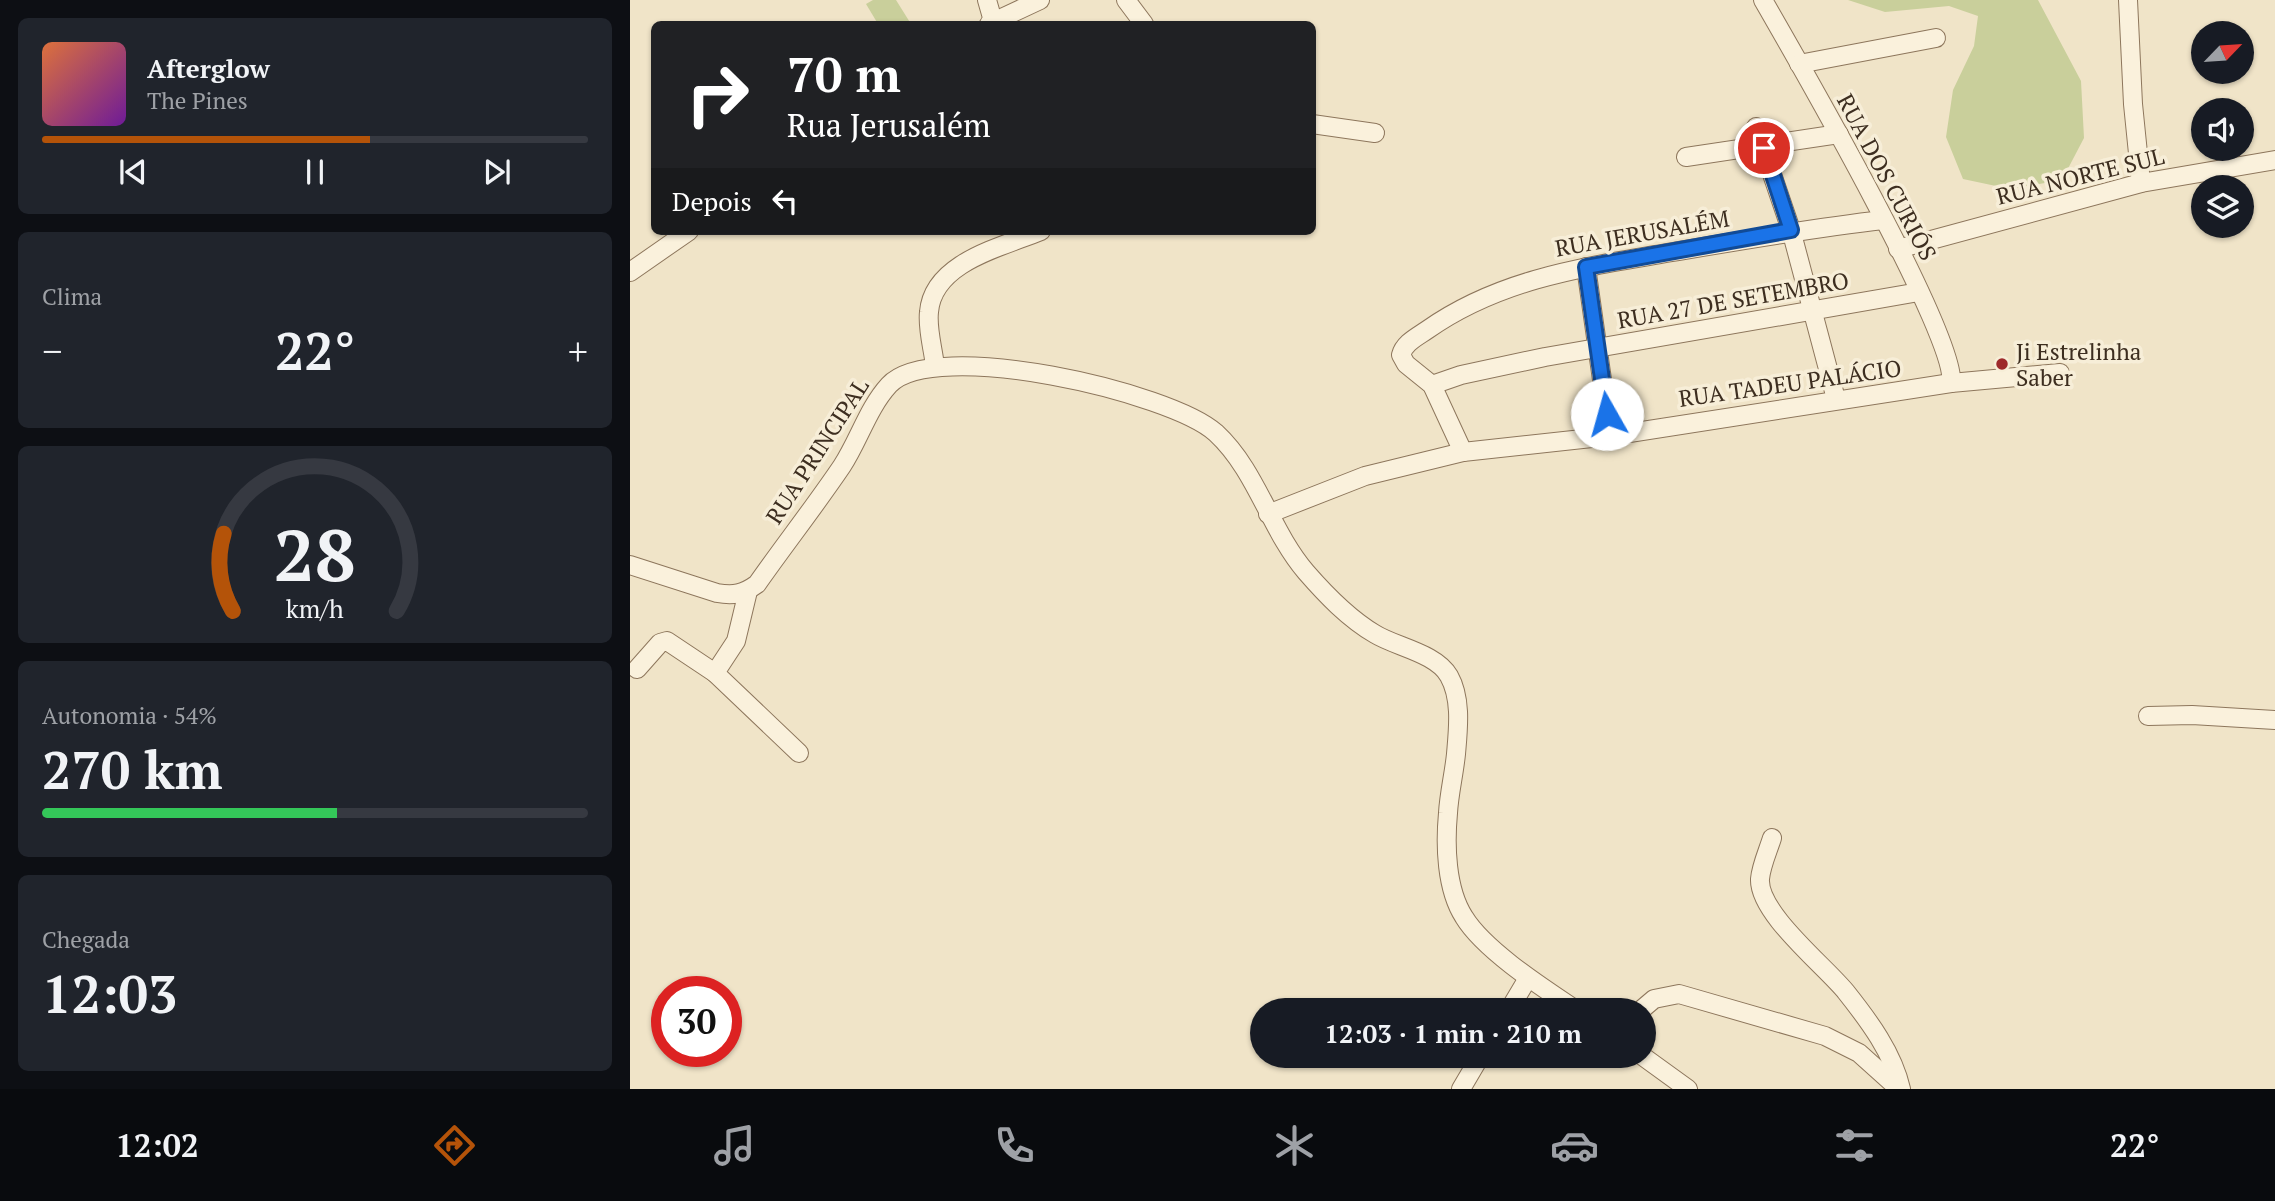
<!DOCTYPE html>
<html lang="pt">
<head>
<meta charset="utf-8">
<style>
	:root { --surface:#171b24; --page:#20242c; --text:#f1f3f6; --muted:#9ea1a6; --line:#363941; --accent:#b45309 }
	body { margin:0; font-family:"PT Serif",serif; background:var(--page); color:var(--text); height:100vh; display:flex; flex-direction:column; font-size:26px; white-space:nowrap }
	* { box-sizing:border-box; margin:0 }
	p { font-size:23px; color:var(--muted) }
	.icon { flex:none; width:38px; height:38px; fill:none; stroke:currentColor; stroke-width:2; stroke-linecap:round; stroke-linejoin:round }
	.map { position:relative; flex:1; overflow:hidden }
	.drawer { display:flex; flex-direction:column; gap:18px; padding:18px; background:#0d0f14; width:630px }
	.drawer>* { flex:none }
	.guide { position:absolute; left:21px; top:21px; width:665px; height:214px; border-radius:10px; box-shadow:0 2px 5px #0004; background:#202124; color:#fff; overflow:hidden }
	.needle { width:46px; rotate:65deg }
	.fabs { position:absolute; left:1561px; top:21px; display:grid; gap:14px }
	.fabs a { display:grid; place-items:center; width:63px; height:63px; border-radius:50%; background:var(--surface); box-shadow:0 2px 5px #0004; font-size:35px }
	.speed { position:absolute; left:21px; top:976px; display:flex; gap:14px; font-size:35px; font-weight:700; text-align:center }
	.speed>* { display:grid; place-content:center; width:91px; height:91px; border-radius:50%; background:var(--surface); box-shadow:0 2px 5px #0004; line-height:1 }
	.speed .limit { border:10px solid #d22; background:#fff; color:#111 }
	.pin { position:absolute; display:grid; place-items:center; width:60px; height:60px; color:#fff; margin:-30px; border:4px solid #fff; border-radius:50%; box-shadow:0 2px 7px #0007 }
	.me { position:absolute; width:77px; margin:-38px; rotate:353deg; stroke-linejoin:round; filter:drop-shadow(0 0 5px #0008) }
	.turn { display:flex; align-items:center; gap:24px; height:147px; padding:0 21px; font-size:32px }
	.turn .icon { width:91px; height:91px; stroke-width:2.5 }
	.turn b { display:block; font-size:49px; line-height:60px }
	.then { display:flex; align-items:center; height:66px; padding:0 21px; background:#0003; gap:14px; font-size:26px }
	.big { font-size:52px; font-weight:800; line-height:1.1 }
	.drawer .card { flex:1; display:flex; flex-direction:column; justify-content:center; gap:10px; min-width:0; padding:0 24px; border-radius:10px; background:var(--page) }
	.drawer .dial { align-items:center; gap:0 }
	.dial svg { height:182px; overflow:visible; fill:none; stroke:var(--line); stroke-width:7; stroke-linecap:round; text-anchor:middle }
	.dial text { fill:var(--text); stroke:none }
	.song { display:flex; align-items:center; gap:21px }
	.cover { width:84px; height:84px; border-radius:10px; background:linear-gradient(135deg,hsl(20 70% 55%),hsl(280 70% 35%)) }
	.played { height:7px; border-radius:4px; background:linear-gradient(90deg,var(--accent) 60%,var(--line) 60%) }
	.keys { display:flex; justify-content:space-around; direction:ltr }
	.heat { display:flex; justify-content:space-between; align-items:center; font-size:38px; direction:ltr }
	.charge { height:10px; border-radius:5px; background:linear-gradient(90deg,#34c759 54%,var(--line) 0) }
	.trip { position:absolute; left:620px; top:998px; width:406px; height:70px; border-radius:35px; background:var(--surface); box-shadow:0 2px 5px #0004; font-weight:800; line-height:70px; text-align:center }
	.tab-bar { display:flex; height:112px; justify-content:space-around; align-items:center; background:#090b0e; color:var(--muted) }
	.tab-bar .icon { width:49px; height:49px }
	.tab-bar .selected { color:var(--accent) }
	.tab-bar b { font-size:32px; color:var(--text) }
	main { display:flex; flex:1; min-height:0 }
	.map>svg:first-child { display:block }
	.green { fill:#c9cf9b }
	.lines { fill:none; stroke-linecap:round; stroke-linejoin:round }
	.minor-casing { stroke:#8d765c; stroke-width:20 }
	.minor { stroke:#faf1dc; stroke-width:18 }
	.route-casing { stroke:#114b97; stroke-width:18 }
	.route { stroke:#1a73e8; stroke-width:12 }
	.poi-dot { fill:#9e2a2b; stroke:#f7eed8; stroke-width:2.5 }
	.labels { text-anchor:middle; dominant-baseline:central; stroke-width:7; stroke-linejoin:round; paint-order:stroke }
	.street-label { font-size:23px; fill:#3d2e20; stroke:#f7eed8 }
	.poi-label { font-size:23px; fill:#3d2e20; stroke:#f7eed8; text-anchor:start }
</style>
</head>
<body>
<main>
<section class="drawer">
<div class="card">
<div class="song"><i class="cover"></i><div><b>Afterglow</b><p>The Pines</p></div></div>
<div class="played"></div>
<div class="keys"><svg class="icon" aria-label="previous" viewBox="0 0 24 24"><path d="M18 5L8 12l10 7zM5 5v14"/></svg><svg class="icon" aria-label="pause" viewBox="0 0 24 24"><path d="M8 5v14M16 5v14"/></svg><svg class="icon" aria-label="next" viewBox="0 0 24 24"><path d="M6 5l10 7-10 7zM19 5v14"/></svg></div>
</div>
<div class="card"><p>Clima</p>
<div class="heat"><a>−</a><b class="big">22°</b><a>+</a></div>
</div>
<div class="card dial"><svg viewBox="0 0 100 80">
<path d="M14 69A42 42 0 1 1 86 69"/>
<path d="M14 69A42 42 0 0 1 10 35" stroke="#b45309"/>
<text x="50" y="56" font-size="32" font-weight="700">28</text>
<text x="50" y="72" font-size="11">km/h</text>
</svg></div>
<div class="card"><p>Autonomia · 54%</p><b class="big">270 km</b><div class="charge"></div></div>
<div class="card"><p>Chegada</p><b class="big">12:03</b></div>
</section>
<div class="map">
<svg width="1645" height="1089" viewBox="0 0 1645 1089">
	<rect width="100%" height="100%" fill="#f0e4c8"/>
	<g class="green">
		<polygon points="243,0 266,0 281,24 248,24 236,4"/>
		<polygon points="1218,0 1408,0 1451,81 1454,138 1432,180 1380,189 1333,179 1316,137 1323,90 1344,46 1348,16 1319,6 1255,12"/>
	</g>
	<g class="lines">
		<g class="minor-casing">
			<g id="minor">
				<polyline points="357,0 363,21"/>
				<polyline points="496,0 514,24"/>
				<path d="M1133 0C1164 54 1329 339 1321 383"/>
				<polyline points="1498,0 1503,104 1511,183"/>
				<polyline points="359,24 410,0"/>
				<polyline points="1169,64 1306,38"/>
				<polyline points="682,124 745,133"/>
				<polyline points="1126,127 1161,230 1206,399"/>
				<polyline points="1056,157 1209,134"/>
				<polyline points="1268,249 1511,183 1645,160"/>
				<polyline points="956,267 980,436"/>
				<polyline points="0,272 59,231"/>
				<path d="M305 366C303 348 297 329 299 312 303 262 372 247 411 231"/>
				<polyline points="802,385 831,375 915,357 1289,292"/>
				<path d="M833 452 802 385 776 364 771 355C774 343 787 337 797 330 871 278 955 267 1043 252 1113 240 1182 228 1253 220"/>
				<polyline points="638,514 735,476 833,452 980,436 1321,383 1430,373"/>
				<path d="M0 565 87 593C104 596 113 594 127 584 155 544 185 506 212 466 229 440 238 408 259 385 303 337 541 392 586 433 627 471 640 530 676 572 696 595 718 618 745 634 766 647 806 653 819 676 832 699 828 730 826 754 824 774 819 794 818 813 815 845 816 889 834 917 854 950 913 988 946 1010"/>
				<polyline points="118,591 106,641 85,673 169,753"/>
				<polyline points="7,669 30,643 37,641 85,673"/>
				<polyline points="1518,716 1562,715 1645,720"/>
				<path d="M1142 838C1138 851 1131 866 1130 879 1128 913 1195 966 1216 992 1239 1021 1263 1053 1271 1089"/>
				<polyline points="879,1010 898,978"/>
				<polyline points="1011,1010 1024,999 1049,994 1195,1036 1229,1053 1269,1089"/>
				<polyline points="1011,1055 1058,1089"/>
				<polyline points="831,1089 851,1055"/>
			</g>
		</g>
		<use href="#minor" class="minor"/>
	</g>
	<g class="lines">
		<g class="route-casing">
			<polyline id="route" points="977,414 956,267 1161,230 1134,148"/>
		</g>
		<use href="#route" class="route"/>
	</g>
	<circle class="poi-dot" cx="1372" cy="364" r="7"/>
	<g class="labels">
		<g class="street-label">
			<text transform="translate(1450 176) rotate(-14)">RUA NORTE SUL</text>
			<text transform="translate(1257 177) rotate(62)">RUA DOS CURIÓS</text>
			<text transform="translate(1012 233) rotate(-10)">RUA JERUSALÉM</text>
			<text transform="translate(1103 300) rotate(-10)">RUA 27 DE SETEMBRO</text>
			<text transform="translate(1160 383) rotate(-8)">RUA TADEU PALÁCIO</text>
			<text transform="translate(187 451) rotate(-57)">RUA PRINCIPAL</text>
		</g>
		<g class="poi-label">
			<text x="1386" y="351">Ji Estrelinha<tspan x="1386" dy="26">Saber</tspan></text>
		</g>
	</g>
</svg>
<div class="fabs">
<a><svg class="needle" viewBox="-14 -14 28 28"><path d="M0-13l5 13h-10z" fill="#e53935"/><path d="M0 13l5-13h-10z" fill="#9ea1a6"/></svg></a>
<a><svg class="icon" aria-label="sound" viewBox="0 0 24 24"><path d="M4 9h4l5-4v14l-5-4H4zM17 9q2 3 0 6"/></svg></a>
<a><svg class="icon" aria-label="layers" viewBox="0 0 24 24"><path d="M12 4l9 5-9 5-9-5zM3 14l9 5 9-5"/></svg></a>
</div>
<div class="speed"><div class="limit">30</div></div>
<div class="pin" style="left:1134px;top:148px;background:#d93025"><svg class="icon" aria-label="arrive" viewBox="0 0 24 24"><path d="M6 21V4h12l-3 4 3 4H6"/></svg></div>
<svg class="me" style="left:977px;top:414px" viewBox="-20 -20 40 40"><circle r="19" fill="#fff"/><path d="M0-13L10 11 0 6-10 11z" fill="#1a73e8"/></svg>
<div class="trip">12:03 · 1 min · 210 m</div>
<div class="guide">
<div class="turn"><svg class="icon" aria-label="right" viewBox="0 0 24 24"><path d="M7 20v-9h11M14 6l5 5-5 5"/></svg><div><b>70 m</b>Rua Jerusalém</div></div>
<div class="then">Depois<svg class="icon" aria-label="left" viewBox="0 0 24 24"><path d="M17 20v-9H6M10 6l-5 5 5 5"/></svg></div>
</div>
</div>
</main>
<nav class="tab-bar">
<b>12:02</b>
<svg class="icon selected" aria-label="directions" viewBox="0 0 24 24"><path d="M12 3l9 9-9 9-9-9zM9 14v-3h6M13 9l2 2-2 2"/></svg>
<svg class="icon" aria-label="music" viewBox="0 0 24 24"><path d="M9 18V5l10-2v13"/><circle cx="6" cy="18" r="3"/><circle cx="16" cy="16" r="3"/></svg>
<svg class="icon" aria-label="phone" viewBox="0 0 24 24"><path d="M5 4h4l2 5-3 2q2 4 5 5l2-3 5 2v4C11 20 4 13 5 4z"/></svg>
<svg class="icon" aria-label="climate" viewBox="0 0 24 24"><path d="M12 3v18M4 7l16 10M4 17L20 7"/></svg>
<svg class="icon" aria-label="car" viewBox="0 0 24 24"><path d="M5 17H2v-5l4-1 3-4h7l3 4 3 1v5h-3M9 17h6M6 11h13"/><circle cx="7" cy="17" r="2"/><circle cx="17" cy="17" r="2"/></svg>
<svg class="icon" aria-label="filters" viewBox="0 0 24 24"><path d="M4 7h16M4 17h16"/><circle cx="9" cy="7" r="2"/><circle cx="15" cy="17" r="2"/></svg>
<b>22°</b>
</nav>
</body>
</html>
